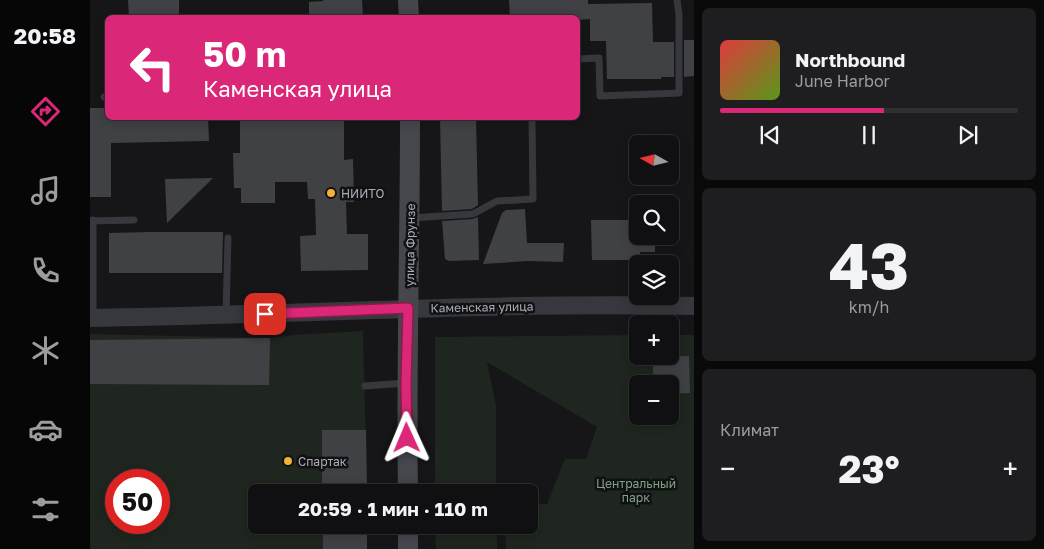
<!DOCTYPE html>
<html lang="ru">
<head>
<meta charset="utf-8">
<style>
	:root { --surface:#101012; --page:#1e1e20; --text:#f1f3f6; --muted:#9c9d9f; --line:#303032; --accent:#db2777 }
	body { margin:0; font-family:"Golos Text",sans-serif; background:var(--page); color:var(--text); height:100vh; display:flex; flex-direction:column; font-size:19px; white-space:nowrap }
	* { box-sizing:border-box; margin:0 }
	p { font-size:16px; color:var(--muted) }
	.icon { flex:none; width:28px; height:28px; fill:none; stroke:currentColor; stroke-width:2; stroke-linecap:round; stroke-linejoin:round }
	.map { position:relative; flex:1; overflow:hidden }
	.drawer { display:flex; flex-direction:column; gap:8px; padding:8px; background:#09090a; width:350px }
	.drawer>* { flex:none }
	.top-card { position:absolute; left:15px; top:15px; width:475px; height:105px; border-radius:8px; box-shadow:0 2px 12px #0003,0 0 0 1px var(--line); background:#db2777; color:#fff; overflow:hidden }
	.needle { width:32px; rotate:278deg }
	.controls { position:absolute; left:539px; top:135px; display:grid; gap:10px }
	.controls a { display:grid; place-items:center; width:50px; height:50px; border-radius:8px; background:var(--surface); box-shadow:0 2px 12px #0003,0 0 0 1px var(--line); font-size:25px }
	.speed { position:absolute; left:15px; top:469px; display:flex; gap:10px; font-size:25px; font-weight:700; text-align:center }
	.speed>* { display:grid; place-content:center; width:65px; height:65px; border-radius:50%; background:var(--surface); box-shadow:0 2px 12px #0003,0 0 0 1px var(--line); line-height:1 }
	.speed .limit { border:8px solid #d22; background:#fff; color:#111 }
	.pin { position:absolute; display:grid; place-items:center; width:42px; height:42px; color:#fff; margin:-21px; border-radius:10px; box-shadow:0 2px 8px #0006 }
	.me { position:absolute; width:55px; margin:-28px; rotate:359deg; stroke-linejoin:round; filter:drop-shadow(0 0 4px #0008) }
	.turn { display:flex; align-items:center; gap:18px; height:105px; padding:0 15px; font-size:22px }
	.turn .icon { width:65px; height:65px; stroke-width:2.5 }
	.turn b { display:block; font-size:35px; line-height:42px }
	.big { font-size:38px; font-weight:700; line-height:1.1 }
	.drawer .widget { flex:1; display:flex; flex-direction:column; justify-content:center; gap:8px; min-width:0; padding:0 18px; border-radius:8px; background:var(--page) }
	.drawer .dial { align-items:center; gap:0 }
	.dial b { font-size:65px; line-height:1 }
	.song { display:flex; align-items:center; gap:15px }
	.cover { width:60px; height:60px; border-radius:8px; background:linear-gradient(135deg,hsl(0 70% 55%),hsl(90 70% 35%)) }
	.played { height:5px; border-radius:2px; background:linear-gradient(90deg,var(--accent) 55%,var(--line) 55%) }
	.keys { display:flex; justify-content:space-around; direction:ltr }
	.heat { display:flex; justify-content:space-between; align-items:center; font-size:28px; direction:ltr }
	.trip { position:absolute; left:158px; top:484px; width:290px; height:50px; border-radius:8px; background:var(--surface); box-shadow:0 2px 12px #0003,0 0 0 1px var(--line); font-weight:700; line-height:50px; text-align:center }
	main { display:flex; flex:1; min-height:0 }
	.tab-bar { display:flex; flex-direction:column; width:90px; justify-content:space-around; align-items:center; background:#060607; color:var(--muted) }
	.tab-bar .icon { width:35px; height:35px }
	.tab-bar .active { color:var(--accent) }
	.tab-bar b { font-size:22px; color:var(--text) }
	.map>svg:first-child { display:block }
	.green { fill:#1e261f; fill-rule:evenodd }
	.building { fill:#404145 }
	.lines { fill:none; stroke-linecap:round; stroke-linejoin:round }
	.service { stroke:#37383d; stroke-width:7 }
	.tertiary { stroke:#37383d; stroke-width:18 }
	.secondary { stroke:#45474d; stroke-width:20 }
	.route-casing { stroke:#8e194d; stroke-width:12 }
	.route { stroke:#db2777; stroke-width:9 }
	.poi-dot { fill:#f2b134; stroke:#111113; stroke-width:2 }
	.labels { text-anchor:middle; dominant-baseline:central; stroke-width:5; stroke-linejoin:round; paint-order:stroke }
	.poi-label { font-size:12px; fill:#a8adb8; stroke:#111113; text-anchor:start }
	.street-label { font-size:12px; fill:#a8adb8; stroke:#111113 }
	.park-label { font-size:12px; fill:#7fa381; stroke:#111113 }
</style>
</head>
<body>
<main>
<nav class="tab-bar">
<b>20:58</b>
<svg class="icon active" aria-label="directions" viewBox="0 0 24 24"><path d="M12 3l9 9-9 9-9-9zM9 14v-3h6M13 9l2 2-2 2"/></svg>
<svg class="icon" aria-label="music" viewBox="0 0 24 24"><path d="M9 18V5l10-2v13"/><circle cx="6" cy="18" r="3"/><circle cx="16" cy="16" r="3"/></svg>
<svg class="icon" aria-label="phone" viewBox="0 0 24 24"><path d="M5 4h4l2 5-3 2q2 4 5 5l2-3 5 2v4C11 20 4 13 5 4z"/></svg>
<svg class="icon" aria-label="climate" viewBox="0 0 24 24"><path d="M12 3v18M4 7l16 10M4 17L20 7"/></svg>
<svg class="icon" aria-label="car" viewBox="0 0 24 24"><path d="M5 17H2v-5l4-1 3-4h7l3 4 3 1v5h-3M9 17h6M6 11h13"/><circle cx="7" cy="17" r="2"/><circle cx="17" cy="17" r="2"/></svg>
<svg class="icon" aria-label="filters" viewBox="0 0 24 24"><path d="M4 7h16M4 17h16"/><circle cx="9" cy="7" r="2"/><circle cx="15" cy="17" r="2"/></svg>
</nav>
<div class="map">
<svg width="604" height="549" viewBox="0 0 604 549">
	<rect width="100%" height="100%" fill="#161618"/>
	<g class="green">
		<path d="M273 331 277 492H166V525H277V549H0V334L180 338 203 335ZM26 480H69V522H26Z"/>
		<path d="M547 335 548 356H580V335H604V549H416L415 525H439V504H457L475 459H496L507 427 397 362 406 406V492H345V337ZM548 384H580V416H548Z"/>
		<polygon points="345,525 407,525 407,549 346,549"/>
	</g>
	<g class="building">
		<polygon points="38,0 89,0 89,18 39,18"/>
		<polygon points="233,0 272,0 273,18 219,18 219,2 233,1"/>
		<polygon points="419,0 498,0 498,4 562,3 563,42 584,42 584,77 571,77 571,79 517,79 516,41 500,41 500,19 488,20 488,18 420,18"/>
		<polygon points="594,40 604,40 604,76 594,77"/>
		<polygon points="0,108 18,108 18,118 118,118 119,141 21,143 21,197 0,197"/>
		<polygon points="150,118 254,118 254,160 263,159 264,202 256,202 257,234 278,234 278,270 211,271 210,236 226,235 225,199 218,199 217,182 185,182 185,203 151,203 151,188 144,188 143,153 150,153"/>
		<polygon points="350,118 386,118 388,205 382,209 352,211"/>
		<polygon points="123,178 77,223 75,179"/>
		<polygon points="435,209 437,243 474,243 473,262 438,261 393,264 412,213 416,210"/>
		<polygon points="388,217 389,260 359,261 355,259 352,221 383,219"/>
		<polygon points="501,220 548,220 548,236 565,236 565,252 550,252 550,260 502,260"/>
		<polygon points="59,232 133,232 132,273 19,273 19,233"/>
		<polygon points="180,338 179,385 0,384 0,340"/>
		<polygon points="599,356 600,393 580,394 580,384 563,384 563,357"/>
		<polygon points="232,430 276,430 277,492 232,492"/>
		<rect x="233" y="525" width="44" height="24"/>
	</g>
	<g class="lines">
		<g class="service">
			<polyline points="488,59 509,58 510,96 589,93 589,15 587,0"/>
			<polyline points="14,97 18,96"/>
			<polyline points="321,218 383,214 407,201 443,199 442,118"/>
			<polyline points="0,221 44,220"/>
			<polyline points="136,315 138,238"/>
			<polyline points="3,317 3,220"/>
			<polyline points="275,386 316,383"/>
		</g>
		<path class="tertiary" d="M0 318C201 315 403 302 604 306"/>
		<g class="secondary">
			<polyline points="318,0 319,18"/>
			<path d="M318 492C316 367 320 243 320 118"/>
			<polyline points="318,549 318,525"/>
		</g>
	</g>
	<g class="lines">
		<g class="route-casing">
			<polyline id="route" points="175,314 318,308 316,384 317,438"/>
		</g>
		<use href="#route" class="route"/>
	</g>
	<g class="poi-dot">
		<circle cx="241" cy="193" r="5"/>
		<circle cx="198" cy="461" r="5"/>
	</g>
	<g class="labels">
		<g class="poi-label">
			<text x="251" y="193">НИИТО</text>
			<text x="208" y="461">Спартак</text>
		</g>
		<g class="street-label">
			<text transform="translate(320 245) rotate(-89)">улица Фрунзе</text>
			<text transform="translate(392 307) rotate(-1)">Каменская улица</text>
		</g>
		<g class="park-label">
			<text x="546" y="483">Центральный<tspan x="546" dy="14">парк</tspan></text>
		</g>
	</g>
</svg>
<div class="controls">
<a><svg class="needle" viewBox="-14 -14 28 28"><path d="M0-13l5 13h-10z" fill="#e53935"/><path d="M0 13l5-13h-10z" fill="#9c9d9f"/></svg></a>
<a><svg class="icon" aria-label="search" viewBox="0 0 24 24"><circle cx="10" cy="10" r="6"/><path d="M15 15l6 6"/></svg></a>
<a><svg class="icon" aria-label="layers" viewBox="0 0 24 24"><path d="M12 4l9 5-9 5-9-5zM3 14l9 5 9-5"/></svg></a>
<a>+</a>
<a>−</a>
</div>
<div class="speed"><div class="limit">50</div></div>
<div class="pin" style="left:175px;top:314px;background:#d93025"><svg class="icon" aria-label="arrive" viewBox="0 0 24 24"><path d="M6 21V4h12l-3 4 3 4H6"/></svg></div>
<svg class="me" style="left:317px;top:438px" viewBox="-20 -20 40 40"><path d="M0-17L14 15 0 8-14 15z" fill="#db2777" stroke="#fff" stroke-width="4"/></svg>
<div class="trip">20:59 · 1 мин · 110 m</div>
<div class="top-card">
<div class="turn"><svg class="icon" aria-label="left" viewBox="0 0 24 24"><path d="M17 20v-9H6M10 6l-5 5 5 5"/></svg><div><b>50 m</b>Каменская улица</div></div>
</div>
</div>
<section class="drawer">
<div class="widget">
<div class="song"><i class="cover"></i><div><b>Northbound</b><p>June Harbor</p></div></div>
<div class="played"></div>
<div class="keys"><svg class="icon" aria-label="previous" viewBox="0 0 24 24"><path d="M18 5L8 12l10 7zM5 5v14"/></svg><svg class="icon" aria-label="pause" viewBox="0 0 24 24"><path d="M8 5v14M16 5v14"/></svg><svg class="icon" aria-label="next" viewBox="0 0 24 24"><path d="M6 5l10 7-10 7zM19 5v14"/></svg></div>
</div>
<div class="widget dial"><b>43</b><p>km/h</p></div>
<div class="widget"><p>Климат</p>
<div class="heat"><a>−</a><b class="big">23°</b><a>+</a></div>
</div>
</section>
</main>
</body>
</html>
